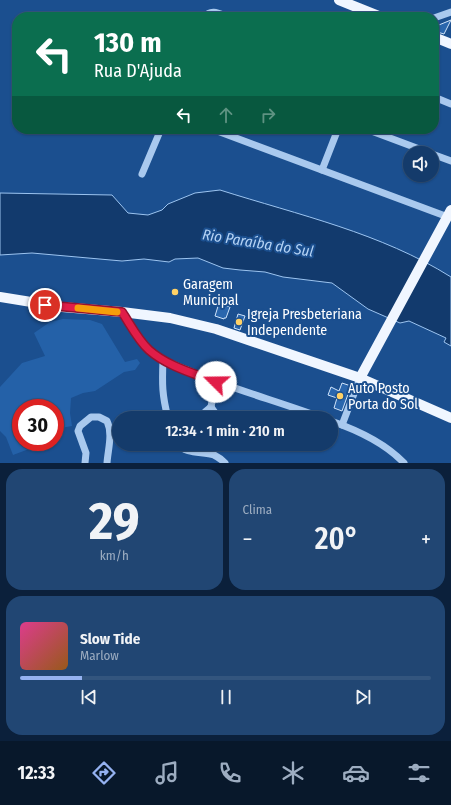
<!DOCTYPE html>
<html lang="pt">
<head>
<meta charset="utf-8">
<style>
	:root { --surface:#143b6b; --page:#214673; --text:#f1f3f6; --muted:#9dadc1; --line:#33557e; --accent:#95b2f1 }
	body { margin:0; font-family:"Fira Sans Condensed",sans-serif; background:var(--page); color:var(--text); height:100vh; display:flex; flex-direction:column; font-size:15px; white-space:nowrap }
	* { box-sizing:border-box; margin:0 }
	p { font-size:13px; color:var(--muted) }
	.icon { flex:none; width:22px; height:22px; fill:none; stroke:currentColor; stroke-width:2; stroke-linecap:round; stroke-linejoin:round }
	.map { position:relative; height:463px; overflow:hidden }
	.side { display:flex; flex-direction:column; gap:6px; padding:6px; background:#0b203b; flex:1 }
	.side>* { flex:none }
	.banner { position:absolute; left:12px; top:12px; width:427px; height:122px; border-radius:16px; box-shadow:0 1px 3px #0004,0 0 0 1px var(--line); background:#0b6e4f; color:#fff; overflow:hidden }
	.buttons { position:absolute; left:403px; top:146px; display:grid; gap:8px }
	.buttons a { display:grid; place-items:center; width:36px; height:36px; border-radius:50%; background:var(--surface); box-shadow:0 1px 3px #0004,0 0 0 1px var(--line); font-size:20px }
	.speed { position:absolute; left:12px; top:399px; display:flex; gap:8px; font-size:20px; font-weight:700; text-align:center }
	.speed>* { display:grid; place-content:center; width:52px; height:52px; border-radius:50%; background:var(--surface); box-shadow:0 1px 3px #0004,0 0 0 1px var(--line); line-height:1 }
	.speed .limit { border:6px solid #d22; background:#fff; color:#111 }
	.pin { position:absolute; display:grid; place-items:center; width:34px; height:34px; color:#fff; margin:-17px; border:2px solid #fff; border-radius:50%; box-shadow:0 1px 4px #0007 }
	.me { position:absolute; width:44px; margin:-22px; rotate:292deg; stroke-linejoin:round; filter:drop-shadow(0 0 3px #0008) }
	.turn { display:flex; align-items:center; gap:14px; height:84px; padding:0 16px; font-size:18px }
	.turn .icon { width:52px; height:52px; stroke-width:2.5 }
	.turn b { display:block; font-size:28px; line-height:34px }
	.lanes { display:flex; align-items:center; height:38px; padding:0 16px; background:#0003; justify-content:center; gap:20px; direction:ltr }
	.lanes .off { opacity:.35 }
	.big { font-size:30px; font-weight:600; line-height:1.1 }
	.side .widget { flex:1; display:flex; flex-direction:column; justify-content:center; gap:6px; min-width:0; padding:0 14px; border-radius:16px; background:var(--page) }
	.side .dial { align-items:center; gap:0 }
	.dial b { font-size:52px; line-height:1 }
	.song { display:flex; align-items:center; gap:12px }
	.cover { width:48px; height:48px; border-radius:6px; background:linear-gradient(135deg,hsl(330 70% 55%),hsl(30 70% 35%)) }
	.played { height:4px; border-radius:2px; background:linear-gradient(90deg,var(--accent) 15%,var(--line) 15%) }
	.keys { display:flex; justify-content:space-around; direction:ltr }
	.heat { display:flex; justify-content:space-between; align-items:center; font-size:22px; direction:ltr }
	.side .tiles { flex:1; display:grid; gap:6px; grid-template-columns:1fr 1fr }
	.widget:last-child { grid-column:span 2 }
	.trip { position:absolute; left:112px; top:411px; width:226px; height:40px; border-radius:20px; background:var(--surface); box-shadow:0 1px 3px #0004,0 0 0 1px var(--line); font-weight:600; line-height:40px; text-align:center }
	.tabs { display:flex; height:64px; justify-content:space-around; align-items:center; background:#08182b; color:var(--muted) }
	.tabs .icon { width:28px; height:28px }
	.tabs .active { color:var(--accent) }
	.tabs b { font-size:18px; color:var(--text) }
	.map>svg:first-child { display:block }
	.green { fill:#2461a8 }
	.water { fill:#123a6d; stroke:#9cc4f0 }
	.building { fill:#2a66ad; stroke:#cfe3fa }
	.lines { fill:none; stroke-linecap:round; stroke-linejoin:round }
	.minor { stroke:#a9c9ee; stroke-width:7 }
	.major { stroke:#f0f6ff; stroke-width:10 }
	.route-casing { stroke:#92132f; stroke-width:10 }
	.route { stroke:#e11d48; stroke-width:7 }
	.slow { stroke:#f59e0b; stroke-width:7 }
	.poi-dot { fill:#ffd166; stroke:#1b4f8f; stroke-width:1.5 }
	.labels { text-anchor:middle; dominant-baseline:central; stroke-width:4; stroke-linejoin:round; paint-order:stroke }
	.poi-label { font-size:14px; fill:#fff; stroke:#1b4f8f; text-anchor:start }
	.water-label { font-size:15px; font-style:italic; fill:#b5d3f5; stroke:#1b4f8f }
</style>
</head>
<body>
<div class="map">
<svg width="451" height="463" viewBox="0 0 451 463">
	<rect width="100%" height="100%" fill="#1b4f8f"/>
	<polygon class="green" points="63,319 90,320 102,324 125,362 137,359 140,363 135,370 124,372 95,391 83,393 71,398 70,413 72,426 55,429 55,408 21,408 21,442 36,442 37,446 13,455 6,437 0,431 0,387 22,363 45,356 34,333 50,322"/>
	<path class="water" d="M220 190C299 215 381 233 451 277V346L444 342 446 338 409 321 400 323 368 309 332 283 283 277 265 272 240 270 223 268 198 258 175 259 169 262 144 259 122 261 32 253 0 255V193L112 195 128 213 148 215 162 210 168 204 195 193Z"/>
	<g class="building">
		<polygon points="451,20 444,34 434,31 434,27"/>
		<polygon points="219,303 230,307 226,318 224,318 224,319 215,316"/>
		<polygon points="238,314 245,316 240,330 234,328"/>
		<polygon points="342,383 351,386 342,411 334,408 337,398 328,395 331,387 339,391"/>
	</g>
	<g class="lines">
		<g class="minor">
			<path d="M205 17C211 8 220 14 228 17"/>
			<polyline points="434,18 451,12"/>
			<polyline points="434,97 451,104"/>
			<polyline points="212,129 448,217"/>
			<polyline points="366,129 430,153"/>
			<polyline points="432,154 451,161"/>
			<polyline points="322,170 338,129"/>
			<polyline points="142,174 161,129"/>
			<path d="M122 312C130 324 137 339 148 349 161 361 178 366 194 373 236 390 280 402 323 418"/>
			<path d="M163 360C162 384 162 395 168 418"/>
			<polyline points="211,407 215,382"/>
			<polyline points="211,407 216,414 216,418"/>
			<polyline points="204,418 205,412 211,407"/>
			<path d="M331 421C357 430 385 443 404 463"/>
			<polyline points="342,425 360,378"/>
			<path d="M178 444C186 455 203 451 214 455 218 457 222 460 225 463"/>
			<path d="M85 463 86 453 78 431 80 426 91 417H99L107 421C113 434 108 449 107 463"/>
		</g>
		<g class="major">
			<polyline points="339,0 381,17"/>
			<polyline points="434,37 451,44"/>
			<polyline points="0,297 62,307 122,312 170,318 216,329 360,378 451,418"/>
			<polyline points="360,378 451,210"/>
		</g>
	</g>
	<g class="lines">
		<g class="route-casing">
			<path id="route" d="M45 305 122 312C130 324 138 340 149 350 167 366 193 373 216 382"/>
		</g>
		<use href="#route" class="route"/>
		<polyline class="slow" points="78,308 117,312"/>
	</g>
	<g class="poi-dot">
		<circle cx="175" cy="292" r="4"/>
		<circle cx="239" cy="322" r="4"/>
		<circle cx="340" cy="396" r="4"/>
	</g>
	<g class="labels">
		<g class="poi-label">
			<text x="183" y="284">Garagem<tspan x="183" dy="16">Municipal</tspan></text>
			<text x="247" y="314">Igreja Presbeteriana<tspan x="247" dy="16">Independente</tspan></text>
			<text x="348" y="388">Auto Posto<tspan x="348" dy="16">Porta do Sol</tspan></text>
		</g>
		<g class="water-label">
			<text transform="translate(258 243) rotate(9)">Rio Paraíba do Sul</text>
		</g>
	</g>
</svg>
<div class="buttons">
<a><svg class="icon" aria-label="sound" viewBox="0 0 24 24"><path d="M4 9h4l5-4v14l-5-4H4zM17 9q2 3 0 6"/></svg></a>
</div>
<div class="speed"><div class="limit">30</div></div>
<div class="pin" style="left:45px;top:305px;background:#d93025"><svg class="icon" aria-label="arrive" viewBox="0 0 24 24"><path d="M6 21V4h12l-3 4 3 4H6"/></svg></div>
<svg class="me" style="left:216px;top:382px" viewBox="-20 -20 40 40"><circle r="19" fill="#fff"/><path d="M0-13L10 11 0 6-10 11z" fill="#e11d48"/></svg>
<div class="trip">12:34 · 1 min · 210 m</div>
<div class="banner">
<div class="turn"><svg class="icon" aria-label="left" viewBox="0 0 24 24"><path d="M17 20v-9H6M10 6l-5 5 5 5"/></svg><div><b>130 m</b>Rua D'Ajuda</div></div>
<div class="lanes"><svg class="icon" aria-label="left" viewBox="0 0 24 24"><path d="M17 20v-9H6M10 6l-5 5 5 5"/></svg><svg class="icon off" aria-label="ahead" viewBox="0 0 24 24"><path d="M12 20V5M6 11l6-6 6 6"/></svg><svg class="icon off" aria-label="right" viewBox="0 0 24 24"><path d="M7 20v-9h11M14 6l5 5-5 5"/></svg></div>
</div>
</div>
<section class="side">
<div class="tiles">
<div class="widget dial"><b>29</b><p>km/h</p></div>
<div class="widget"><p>Clima</p>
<div class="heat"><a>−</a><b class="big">20°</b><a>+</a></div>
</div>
<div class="widget">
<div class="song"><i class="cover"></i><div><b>Slow Tide</b><p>Marlow</p></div></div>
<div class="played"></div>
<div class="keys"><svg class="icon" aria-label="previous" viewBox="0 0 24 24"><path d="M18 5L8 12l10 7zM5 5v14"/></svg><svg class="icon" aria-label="pause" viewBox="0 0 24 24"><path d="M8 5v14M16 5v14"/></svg><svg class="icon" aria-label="next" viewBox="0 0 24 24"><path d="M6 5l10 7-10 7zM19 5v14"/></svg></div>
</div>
</div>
</section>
<nav class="tabs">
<b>12:33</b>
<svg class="icon active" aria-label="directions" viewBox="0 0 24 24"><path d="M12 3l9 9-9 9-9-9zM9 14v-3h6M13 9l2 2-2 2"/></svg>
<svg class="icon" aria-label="music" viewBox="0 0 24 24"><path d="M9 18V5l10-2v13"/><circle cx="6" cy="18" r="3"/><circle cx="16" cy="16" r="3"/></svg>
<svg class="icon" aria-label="phone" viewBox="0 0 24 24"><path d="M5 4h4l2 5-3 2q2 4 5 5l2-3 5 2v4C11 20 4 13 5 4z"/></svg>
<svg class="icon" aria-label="climate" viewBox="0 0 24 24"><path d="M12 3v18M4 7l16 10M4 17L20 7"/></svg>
<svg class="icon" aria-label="car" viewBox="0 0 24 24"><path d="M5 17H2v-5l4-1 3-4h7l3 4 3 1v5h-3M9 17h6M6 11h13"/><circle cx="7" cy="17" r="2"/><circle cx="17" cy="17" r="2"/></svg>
<svg class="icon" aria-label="filters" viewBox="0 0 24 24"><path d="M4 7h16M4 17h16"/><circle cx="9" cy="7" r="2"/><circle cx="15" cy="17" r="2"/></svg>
</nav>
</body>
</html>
